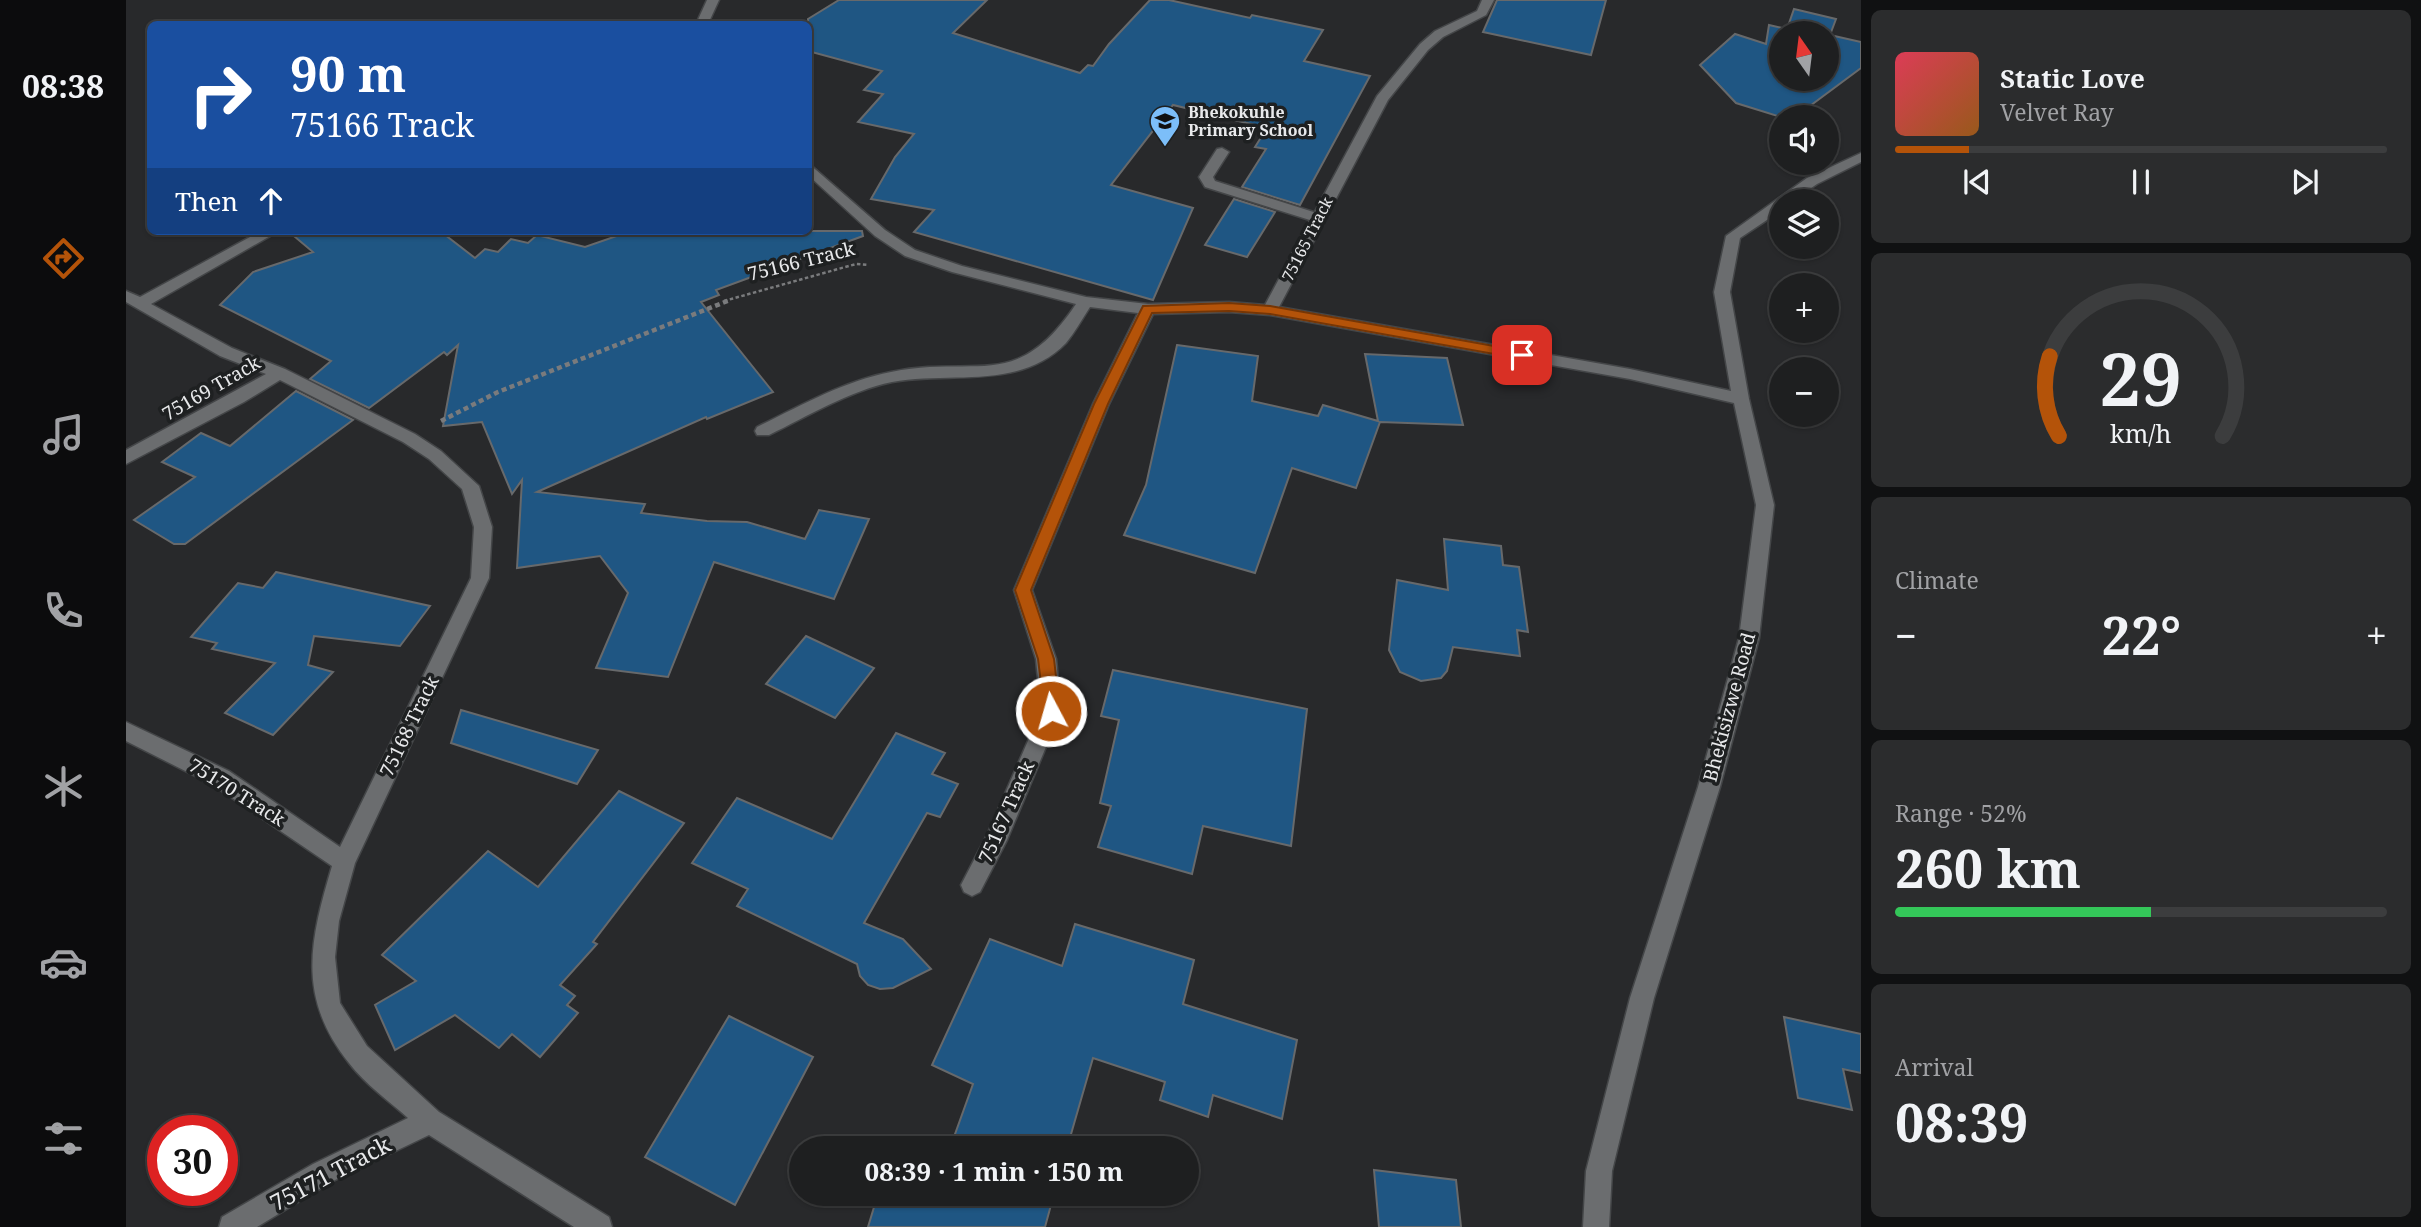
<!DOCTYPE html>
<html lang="en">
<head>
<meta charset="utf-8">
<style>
	:root { --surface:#1e1f20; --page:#2b2c2d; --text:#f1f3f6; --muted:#a1a2a5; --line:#3c3d3e; --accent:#b45309 }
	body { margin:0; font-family:"Noto Serif",serif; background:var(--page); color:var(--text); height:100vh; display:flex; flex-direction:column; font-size:26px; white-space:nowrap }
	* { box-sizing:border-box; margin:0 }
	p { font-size:23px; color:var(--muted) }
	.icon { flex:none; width:38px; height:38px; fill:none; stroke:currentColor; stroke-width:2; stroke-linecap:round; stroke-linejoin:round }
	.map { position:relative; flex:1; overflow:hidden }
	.panel { display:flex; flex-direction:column; gap:10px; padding:10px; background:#101112; width:560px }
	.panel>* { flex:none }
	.top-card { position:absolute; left:21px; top:21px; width:665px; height:214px; border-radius:10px; box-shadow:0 2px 5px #0004,0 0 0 2px var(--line); background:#1a4fa0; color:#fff; overflow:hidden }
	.needle { width:46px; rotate:346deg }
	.controls { position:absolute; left:1643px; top:21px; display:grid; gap:14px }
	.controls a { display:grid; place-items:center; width:70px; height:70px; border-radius:50%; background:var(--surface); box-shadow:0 2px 5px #0004,0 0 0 2px var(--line); font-size:35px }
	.speed { position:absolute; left:21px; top:1115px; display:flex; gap:14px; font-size:35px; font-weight:700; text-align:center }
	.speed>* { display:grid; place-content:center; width:91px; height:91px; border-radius:50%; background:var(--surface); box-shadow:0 2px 5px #0004,0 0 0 2px var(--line); line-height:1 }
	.speed .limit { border:10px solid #d22; background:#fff; color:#111 }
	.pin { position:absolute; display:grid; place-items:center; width:60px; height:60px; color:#fff; margin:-30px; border-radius:14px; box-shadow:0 4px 10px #0006 }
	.me { position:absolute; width:77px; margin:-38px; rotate:354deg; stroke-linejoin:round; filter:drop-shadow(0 0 5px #0008) }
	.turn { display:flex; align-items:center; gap:24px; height:147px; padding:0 28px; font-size:32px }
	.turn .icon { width:91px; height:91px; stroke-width:2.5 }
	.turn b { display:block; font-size:49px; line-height:60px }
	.then { display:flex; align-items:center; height:66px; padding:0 28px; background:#0003; gap:14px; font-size:26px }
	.big { font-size:52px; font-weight:700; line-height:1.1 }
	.panel .tile { flex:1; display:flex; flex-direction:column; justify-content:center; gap:10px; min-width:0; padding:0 24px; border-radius:10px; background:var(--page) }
	.panel .dial { align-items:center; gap:0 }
	.dial svg { height:182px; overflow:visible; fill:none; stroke:var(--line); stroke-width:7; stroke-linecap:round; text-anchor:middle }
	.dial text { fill:var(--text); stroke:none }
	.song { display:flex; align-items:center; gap:21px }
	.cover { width:84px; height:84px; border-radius:10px; background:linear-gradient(135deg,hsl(350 70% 55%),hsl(30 70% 35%)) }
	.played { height:7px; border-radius:4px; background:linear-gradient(90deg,var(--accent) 15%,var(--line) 15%) }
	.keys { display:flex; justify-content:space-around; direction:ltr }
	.heat { display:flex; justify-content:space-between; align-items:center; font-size:38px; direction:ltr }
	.charge { height:10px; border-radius:5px; background:linear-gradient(90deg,#34c759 52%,var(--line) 0) }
	.trip { position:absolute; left:663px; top:1136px; width:410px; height:70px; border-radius:35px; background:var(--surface); box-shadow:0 2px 5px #0004,0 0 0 2px var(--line); font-weight:700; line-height:70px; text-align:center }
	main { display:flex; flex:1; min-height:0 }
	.tabs { display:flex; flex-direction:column; width:126px; justify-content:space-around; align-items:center; background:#0c0c0d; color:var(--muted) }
	.tabs .icon { width:49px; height:49px }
	.tabs .current { color:var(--accent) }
	.tabs b { font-size:32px; color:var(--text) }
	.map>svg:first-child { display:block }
	.building { fill:#1f5683; stroke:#67696b; stroke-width:2; fill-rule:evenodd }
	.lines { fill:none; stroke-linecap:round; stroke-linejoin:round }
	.service-casing { stroke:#444648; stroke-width:3 }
	.minor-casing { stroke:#444648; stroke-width:3 }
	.path-far1 { stroke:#7a7b7d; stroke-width:2.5; stroke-dasharray:3.5 2.5; stroke-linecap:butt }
	.path { stroke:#7a7b7d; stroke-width:4.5; stroke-dasharray:5 3.5; stroke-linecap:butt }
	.service { fill:#6b6d6f; fill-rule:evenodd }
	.minor { fill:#6b6d6f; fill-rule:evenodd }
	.route { fill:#b45309; stroke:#753606; stroke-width:2 }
	.labels { text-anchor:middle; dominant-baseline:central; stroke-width:7; stroke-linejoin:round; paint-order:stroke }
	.far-poi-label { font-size:16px; font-weight:bold; fill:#e8e9eb; stroke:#1e2021; text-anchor:start }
	.far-street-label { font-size:16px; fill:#e8e9eb; stroke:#1e2021 }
	.street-label { font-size:19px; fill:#e8e9eb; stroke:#1e2021 }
	.near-street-label { font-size:23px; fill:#e8e9eb; stroke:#1e2021 }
</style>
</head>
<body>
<main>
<nav class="tabs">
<b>08:38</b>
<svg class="icon current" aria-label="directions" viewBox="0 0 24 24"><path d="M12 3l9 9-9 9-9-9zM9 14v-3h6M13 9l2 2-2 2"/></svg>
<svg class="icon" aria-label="music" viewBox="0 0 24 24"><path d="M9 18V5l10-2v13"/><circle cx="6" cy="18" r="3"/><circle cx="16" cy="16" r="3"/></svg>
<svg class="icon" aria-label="phone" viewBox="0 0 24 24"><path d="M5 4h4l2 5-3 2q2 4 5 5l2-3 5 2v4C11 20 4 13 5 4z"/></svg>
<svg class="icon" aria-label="climate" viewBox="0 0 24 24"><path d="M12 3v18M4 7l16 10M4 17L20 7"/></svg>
<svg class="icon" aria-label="car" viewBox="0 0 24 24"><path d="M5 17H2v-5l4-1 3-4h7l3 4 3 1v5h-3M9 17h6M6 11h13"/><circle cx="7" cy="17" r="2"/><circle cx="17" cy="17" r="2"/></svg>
<svg class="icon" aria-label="filters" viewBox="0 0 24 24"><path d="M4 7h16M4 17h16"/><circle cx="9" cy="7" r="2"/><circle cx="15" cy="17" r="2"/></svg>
</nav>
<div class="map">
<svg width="1735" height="1227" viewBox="0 0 1735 1227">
	<rect width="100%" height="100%" fill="#28292b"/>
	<g class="building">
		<polygon points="713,0 861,0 827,33 954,73 962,65 967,66 983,44 1024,0 1043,0 1124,18 1126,15 1197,30 1178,61 1244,76 1174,205 1116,187 1140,149 1129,147 1141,128 1047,105 985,185 1067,208 1027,300 788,232 808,210 745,199 769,157 788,134 732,122 757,94 738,90 756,71 682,51 682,19"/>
		<polygon points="1371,0 1480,0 1465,55 1357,32"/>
		<path d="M1668 9 1710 19 1704 35 1735 42V68L1669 117H1655L1610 103 1574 65 1609 34 1640 44 1643 25 1661 29ZM1656 33H1701V79H1656Z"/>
		<polygon points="1108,199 1149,212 1121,257 1079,245"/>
		<polygon points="162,231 314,231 349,258 359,249 372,252 385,239 402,243 411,235 459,247 505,231 736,231 737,236 590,290 593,295 575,302 647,392 581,419 580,417 411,492 519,504 515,513 581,521 621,522 679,539 693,510 743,519 708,599 588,562 542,677 470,668 502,593 474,556 391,568 396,480 386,494 356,422 317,426 332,345 321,355 318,352 243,408 184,379 205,361 94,305 127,272 187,252"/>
		<polygon points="1051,345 1132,356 1126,401 1192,416 1197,405 1252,421 1239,354 1321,358 1337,425 1254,422 1230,488 1166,468 1129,573 998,535 1020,485"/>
		<polygon points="170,391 227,420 59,544 48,544 8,520 69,477 36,462 75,433 104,446"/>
		<polygon points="1318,539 1375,546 1377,565 1393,567 1402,632 1391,630 1394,656 1327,647 1321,671 1315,678 1295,681 1274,672 1263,650 1271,580 1322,590"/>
		<polygon points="150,572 304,606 274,646 188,636 182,665 207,672 147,735 99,713 149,663 86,649 91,643 65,637 112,583 137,588"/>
		<polygon points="680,636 748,668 709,718 640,684"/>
		<polygon points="987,670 1181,709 1165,846 1077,826 1066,874 972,847 985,806 974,803 993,720 975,716"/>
		<polygon points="335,710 472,750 451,784 325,743"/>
		<polygon points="770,733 819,753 806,774 832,784 814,817 801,813 738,923 777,939 805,969 767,988 754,989 742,985 734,976 731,964 611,906 622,889 566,863 611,798 706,839"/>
		<polygon points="493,791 558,823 467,942 471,944 434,985 449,996 441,1005 452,1013 414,1057 386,1034 373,1048 329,1015 269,1050 249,1005 290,981 256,955 362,851 412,887"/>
		<polygon points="949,924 1068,960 1057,1004 1171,1040 1156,1119 1087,1095 1082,1117 1034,1100 1039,1082 967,1058 941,1148 824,1148 847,1084 806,1065 864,939 936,966"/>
		<polygon points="603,1016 687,1057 609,1205 519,1157"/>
		<polygon points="1658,1017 1735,1034 1735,1073 1717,1069 1726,1110 1672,1098"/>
		<polygon points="1248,1170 1330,1180 1335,1227 1253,1227"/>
		<polygon points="752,1194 928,1194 919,1227 742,1227"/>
	</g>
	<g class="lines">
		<g class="service-casing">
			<polygon id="service" points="1096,148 1103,152 1087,177 1089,181 1197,215 1197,221 1187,221 1079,187 1073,177 1091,149"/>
		</g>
		<g class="minor-casing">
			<g id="minor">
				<polygon points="581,0 593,0 582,24 570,24"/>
				<path d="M1356 0H1368L1360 15 1317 37 1302 50 1262 100 1153 307 1504 369 1605 391 1588 292 1600 236 1681 178 1735 153V162L1691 184 1666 201H1656V210L1614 238 1604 292 1623 399 1648 505 1633 638 1594 787 1528 998 1486 1171 1483 1227H1457L1460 1171 1504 998 1572 787 1613 638 1630 505 1608 403 1504 379 1144 315 1103 312 1027 314 983 404 906 590 930 659 935 711 881 840 854 892 846 896 838 892 835 885 861 835 915 711 910 659 888 590 967 404 1012 313 964 307C956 319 949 332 940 343 893 391 825 371 766 382 723 391 682 416 643 435H631L629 431 631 427C674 406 718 381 765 372 851 354 890 394 950 304L826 272 779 256 749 236 682 175V163L759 230 789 250 836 266 960 297 1022 304 1103 302 1139 305 1251 96 1294 44 1309 31 1351 11Z"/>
				<path d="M135 231H153L25 304 106 348 159 369 289 434 315 451 353 486 366 527 363 578 229 863 213 921 209 957 214 1003 241 1046 313 1112 483 1217 486 1227H448L303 1135 205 1182 131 1227H93L96 1217 187 1164 282 1118C263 1101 239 1084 223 1063 170 997 184 940 206 866L87 785 0 741V722L103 771 214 847 345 578 348 527 336 489 303 459 277 442 154 380 118 402 0 464V450L140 374 94 356 0 302V291L14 297Z"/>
			</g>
		</g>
		<polyline class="path-far1" points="598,301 730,264 742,265"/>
		<polyline class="path" points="315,421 372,392 604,300"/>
		<use href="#service" class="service"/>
		<use href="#minor" class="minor"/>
	</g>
	<polygon class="route" points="1103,303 1144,306 1396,351 1403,355 1396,359 1144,314 1103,311 1026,313 982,404 905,590 928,659 934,711 931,716 919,716 912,659 889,590 968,404 1017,306"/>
	<defs>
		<g id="school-pin" transform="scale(1.575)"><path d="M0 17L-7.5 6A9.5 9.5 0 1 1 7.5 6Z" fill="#7cbef9" stroke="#1e2021"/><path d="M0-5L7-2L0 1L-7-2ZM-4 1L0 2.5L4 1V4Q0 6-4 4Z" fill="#111"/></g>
	</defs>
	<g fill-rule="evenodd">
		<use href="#school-pin" x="1039" y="121"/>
	</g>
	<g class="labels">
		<g class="far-poi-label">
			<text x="1062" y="112">Bhekokuhle<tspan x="1062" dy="18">Primary School</tspan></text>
		</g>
		<g class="far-street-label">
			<text transform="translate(1181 239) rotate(-63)">75165 Track</text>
		</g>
		<g class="street-label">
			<text transform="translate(675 261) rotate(-14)">75166 Track</text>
			<text transform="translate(85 388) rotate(-30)">75169 Track</text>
			<text transform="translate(1603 707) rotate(-75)">Bhekisizwe Road</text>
			<text transform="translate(283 726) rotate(-64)">75168 Track</text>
			<text transform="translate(111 792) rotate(32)">75170 Track</text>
			<text transform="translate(880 812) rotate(-66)">75167 Track</text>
		</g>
		<g class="near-street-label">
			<text transform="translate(204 1173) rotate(-28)">75171 Track</text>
		</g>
	</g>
</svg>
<div class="controls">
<a><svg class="needle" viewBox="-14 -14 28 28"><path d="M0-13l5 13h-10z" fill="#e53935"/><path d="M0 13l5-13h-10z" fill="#a1a2a5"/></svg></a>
<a><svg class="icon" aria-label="sound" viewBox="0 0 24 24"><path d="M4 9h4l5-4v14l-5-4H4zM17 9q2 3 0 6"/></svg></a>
<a><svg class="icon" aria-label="layers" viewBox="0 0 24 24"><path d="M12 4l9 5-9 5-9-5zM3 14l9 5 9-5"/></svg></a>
<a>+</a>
<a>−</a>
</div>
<div class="speed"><div class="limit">30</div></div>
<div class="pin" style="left:1396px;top:355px;background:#d93025"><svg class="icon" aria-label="arrive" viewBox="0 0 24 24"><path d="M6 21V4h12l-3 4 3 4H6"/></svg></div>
<svg class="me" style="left:925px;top:711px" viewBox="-20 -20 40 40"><circle r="17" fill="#b45309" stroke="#fff" stroke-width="3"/><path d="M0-11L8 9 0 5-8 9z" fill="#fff"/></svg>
<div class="trip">08:39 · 1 min · 150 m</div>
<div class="top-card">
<div class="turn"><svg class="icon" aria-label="right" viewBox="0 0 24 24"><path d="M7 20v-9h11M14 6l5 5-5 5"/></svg><div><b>90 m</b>75166 Track</div></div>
<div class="then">Then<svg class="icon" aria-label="ahead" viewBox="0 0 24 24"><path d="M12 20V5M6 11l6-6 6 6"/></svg></div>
</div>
</div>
<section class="panel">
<div class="tile">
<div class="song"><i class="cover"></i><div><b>Static Love</b><p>Velvet Ray</p></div></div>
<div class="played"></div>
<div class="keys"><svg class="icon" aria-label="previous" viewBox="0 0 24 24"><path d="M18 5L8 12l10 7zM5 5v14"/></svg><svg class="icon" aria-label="pause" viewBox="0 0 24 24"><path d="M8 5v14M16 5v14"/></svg><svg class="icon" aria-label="next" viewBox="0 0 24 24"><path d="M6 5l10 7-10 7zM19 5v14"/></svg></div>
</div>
<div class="tile dial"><svg viewBox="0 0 100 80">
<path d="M14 69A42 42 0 1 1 86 69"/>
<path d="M14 69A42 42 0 0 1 10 34" stroke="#b45309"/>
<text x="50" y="56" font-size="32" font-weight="700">29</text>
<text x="50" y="72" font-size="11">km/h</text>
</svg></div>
<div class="tile"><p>Climate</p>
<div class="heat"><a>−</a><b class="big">22°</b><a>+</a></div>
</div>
<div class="tile"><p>Range · 52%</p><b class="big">260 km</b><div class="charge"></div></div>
<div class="tile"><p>Arrival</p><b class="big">08:39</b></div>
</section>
</main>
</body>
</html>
